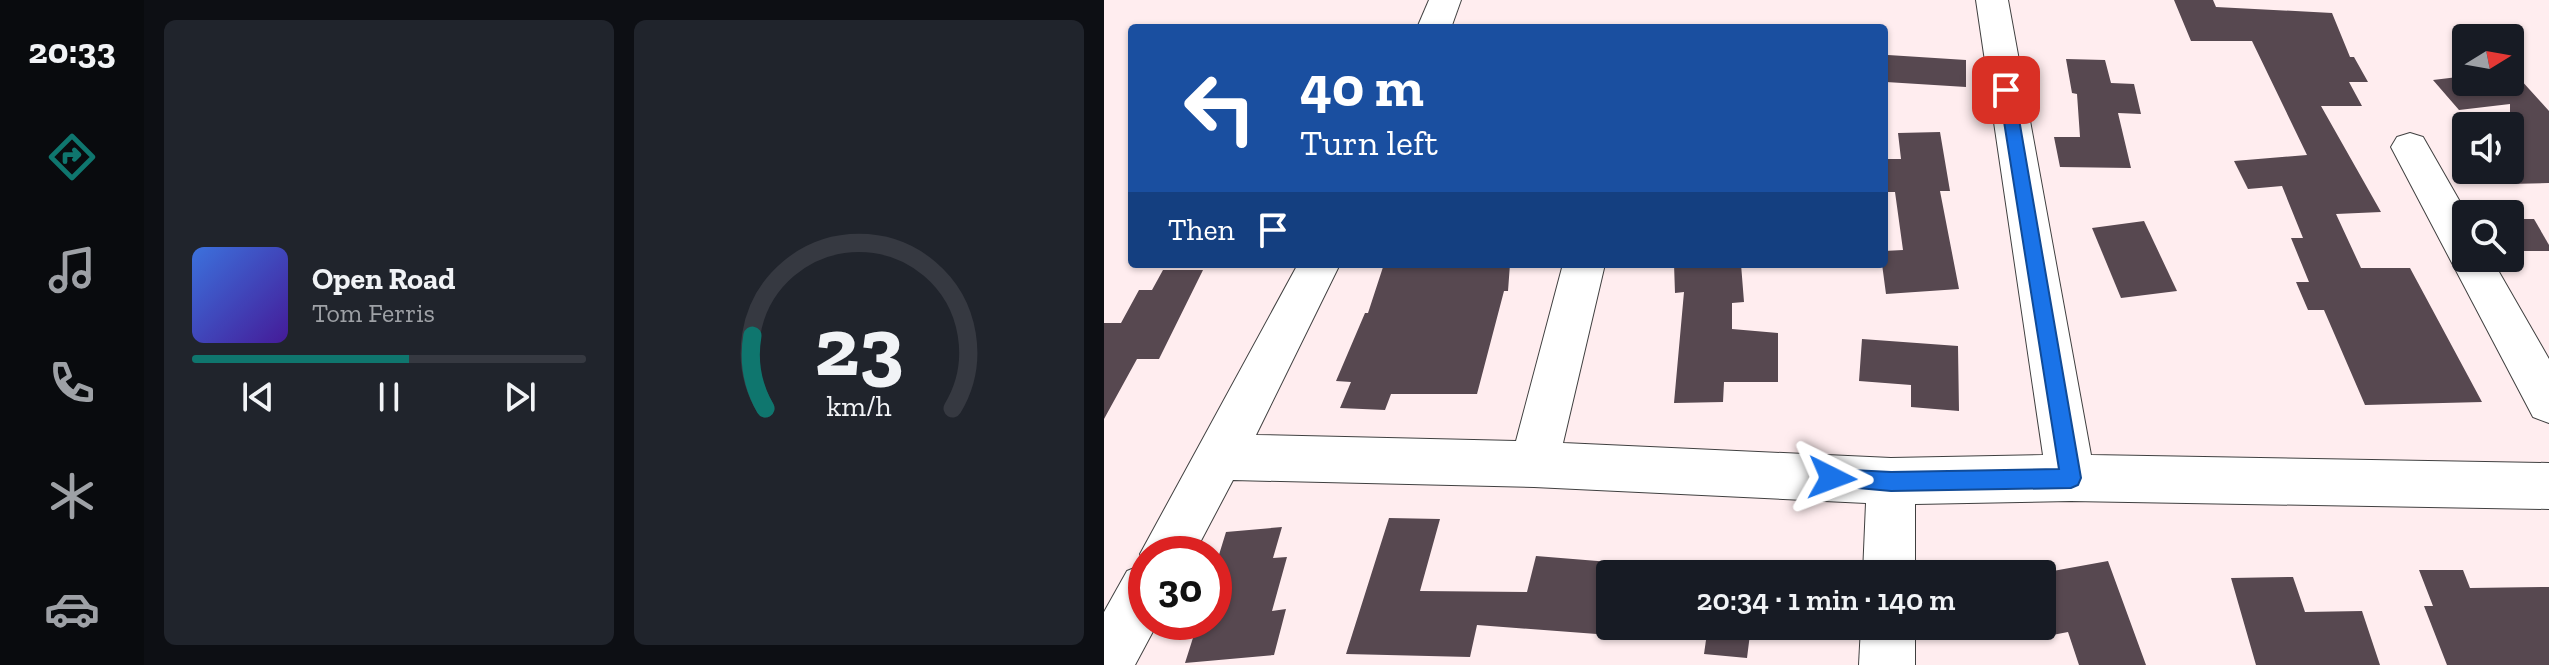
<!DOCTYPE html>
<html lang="en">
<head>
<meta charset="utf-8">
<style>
	:root { --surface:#171b24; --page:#20242c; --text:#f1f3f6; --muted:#9ea1a6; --line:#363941; --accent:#0f766e }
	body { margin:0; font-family:"Zilla Slab",serif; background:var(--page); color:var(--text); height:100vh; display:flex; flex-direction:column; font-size:30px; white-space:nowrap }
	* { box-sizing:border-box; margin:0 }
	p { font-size:26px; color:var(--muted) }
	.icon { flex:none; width:44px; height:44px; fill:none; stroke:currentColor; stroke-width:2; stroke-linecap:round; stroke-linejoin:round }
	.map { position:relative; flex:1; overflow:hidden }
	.sheet { display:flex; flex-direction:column; gap:20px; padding:20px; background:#0d0f14; width:960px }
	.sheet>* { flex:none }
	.guide { position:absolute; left:24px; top:24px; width:760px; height:244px; border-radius:8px; box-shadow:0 2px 6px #0004; background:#1a4fa0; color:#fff; overflow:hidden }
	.needle { width:52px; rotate:79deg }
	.tools { position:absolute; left:1348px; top:24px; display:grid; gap:16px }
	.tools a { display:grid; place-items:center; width:72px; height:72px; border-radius:8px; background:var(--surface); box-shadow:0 2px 6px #0004; font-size:40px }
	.speed { position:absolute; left:24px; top:536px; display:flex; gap:16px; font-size:40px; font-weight:700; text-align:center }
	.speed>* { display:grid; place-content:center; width:104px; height:104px; border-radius:50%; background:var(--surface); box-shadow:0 2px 6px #0004; line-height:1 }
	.speed .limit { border:12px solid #d22; background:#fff; color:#111 }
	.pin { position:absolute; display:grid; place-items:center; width:68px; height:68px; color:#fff; margin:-34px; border-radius:16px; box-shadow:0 4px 12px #0006 }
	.me { position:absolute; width:88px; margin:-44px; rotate:93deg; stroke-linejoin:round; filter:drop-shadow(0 0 6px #0008) }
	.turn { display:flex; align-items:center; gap:28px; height:168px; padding:0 40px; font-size:36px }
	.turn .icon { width:104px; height:104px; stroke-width:2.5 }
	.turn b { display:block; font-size:56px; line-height:68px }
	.then { display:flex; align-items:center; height:76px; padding:0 40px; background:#0003; gap:16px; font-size:30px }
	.sheet .card { flex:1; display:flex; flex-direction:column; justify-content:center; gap:12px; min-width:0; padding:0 28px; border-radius:12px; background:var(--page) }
	.sheet .dial { align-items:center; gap:0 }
	.dial svg { height:208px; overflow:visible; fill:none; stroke:var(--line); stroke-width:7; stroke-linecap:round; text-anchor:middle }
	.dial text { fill:var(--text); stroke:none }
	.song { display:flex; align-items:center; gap:24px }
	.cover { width:96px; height:96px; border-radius:12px; background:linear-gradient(135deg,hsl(220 70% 55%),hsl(260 70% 35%)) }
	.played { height:8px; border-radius:4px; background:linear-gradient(90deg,var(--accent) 55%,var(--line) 55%) }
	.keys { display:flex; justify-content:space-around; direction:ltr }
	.sheet .tiles { flex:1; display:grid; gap:20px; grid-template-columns:repeat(2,1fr) }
	.trip { position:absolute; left:492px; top:560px; width:460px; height:80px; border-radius:8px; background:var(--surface); box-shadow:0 2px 6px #0004; font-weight:600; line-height:80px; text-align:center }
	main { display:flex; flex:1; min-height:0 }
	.tabs { display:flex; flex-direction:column; width:144px; justify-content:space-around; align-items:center; background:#090b0e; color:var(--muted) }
	.tabs .icon { width:56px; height:56px }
	.tabs .selected { color:var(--accent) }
	.tabs b { font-size:36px; color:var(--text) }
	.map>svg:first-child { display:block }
	.building { fill:#574850 }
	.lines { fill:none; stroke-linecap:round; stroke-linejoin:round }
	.minor-casing { stroke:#404040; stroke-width:2 }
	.minor { fill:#fff; fill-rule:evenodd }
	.route { fill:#1a73e8; stroke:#114b97; stroke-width:2 }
</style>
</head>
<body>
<main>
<nav class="tabs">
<b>20:33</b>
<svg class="icon selected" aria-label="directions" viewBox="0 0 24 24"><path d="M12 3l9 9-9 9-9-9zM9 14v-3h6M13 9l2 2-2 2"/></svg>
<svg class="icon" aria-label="music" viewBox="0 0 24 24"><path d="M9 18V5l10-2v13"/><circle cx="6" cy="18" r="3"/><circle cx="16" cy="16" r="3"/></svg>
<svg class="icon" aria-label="phone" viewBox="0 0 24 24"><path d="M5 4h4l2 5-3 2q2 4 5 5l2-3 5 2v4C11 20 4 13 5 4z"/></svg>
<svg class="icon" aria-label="climate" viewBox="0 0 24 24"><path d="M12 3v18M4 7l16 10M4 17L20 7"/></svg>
<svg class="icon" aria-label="car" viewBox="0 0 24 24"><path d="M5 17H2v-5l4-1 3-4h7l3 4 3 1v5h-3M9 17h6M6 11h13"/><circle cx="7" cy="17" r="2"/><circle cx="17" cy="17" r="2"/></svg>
</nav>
<section class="sheet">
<div class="tiles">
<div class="card">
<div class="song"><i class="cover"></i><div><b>Open Road</b><p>Tom Ferris</p></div></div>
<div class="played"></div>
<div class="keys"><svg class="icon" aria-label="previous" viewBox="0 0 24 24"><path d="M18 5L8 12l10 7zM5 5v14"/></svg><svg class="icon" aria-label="pause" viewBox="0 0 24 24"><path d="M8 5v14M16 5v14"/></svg><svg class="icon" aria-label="next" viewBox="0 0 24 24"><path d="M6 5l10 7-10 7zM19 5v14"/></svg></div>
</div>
<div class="card dial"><svg viewBox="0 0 100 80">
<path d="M14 69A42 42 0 1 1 86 69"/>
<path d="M14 69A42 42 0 0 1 9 41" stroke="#0f766e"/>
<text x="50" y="56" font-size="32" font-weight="700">23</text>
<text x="50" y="72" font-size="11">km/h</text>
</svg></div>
</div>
</section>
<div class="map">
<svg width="1445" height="665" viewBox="0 0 1445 665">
	<rect width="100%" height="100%" fill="#ffedef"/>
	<g class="building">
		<polygon points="1070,0 1109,0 1112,7 1228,13 1246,57 1250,57 1264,82 1245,82 1258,106 1217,106 1277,212 1232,214 1257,268 1306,268 1378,402 1261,405 1220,310 1204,310 1192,282 1205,282 1187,238 1199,238 1178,186 1144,189 1130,161 1203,155 1148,41 1087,41"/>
		<polygon points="784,55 862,60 862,87 782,82"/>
		<polygon points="962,59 1001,60 1007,83 1030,84 1037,114 1014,113 1027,168 956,167 950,137 976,137 973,94 968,93"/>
		<polygon points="1406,68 1445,111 1445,183 1406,184 1406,104 1355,110 1329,80 1362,76 1362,82 1406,82"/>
		<polygon points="836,132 846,191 836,191 855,289 782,294 778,264 780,251 799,250 791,192 780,192 780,159 797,159 794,133"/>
		<polygon points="1406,219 1430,219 1445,245 1445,251 1414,251 1406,236"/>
		<polygon points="1040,221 1073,291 1017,298 988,228"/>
		<polygon points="280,264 406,264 404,291 400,291 373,394 287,394 281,410 236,408 247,382 232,381 261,313 264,313"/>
		<polygon points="570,264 637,264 640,302 628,303 628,329 674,333 674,382 620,382 619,402 570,403 580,292 571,293"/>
		<polygon points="59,270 99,270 55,359 33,359 0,419 0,323 17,323 35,290 48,290"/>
		<polygon points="758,339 854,346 855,411 807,407 807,385 755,381"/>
		<polygon points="285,518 336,519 316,591 423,592 432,556 506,562 506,635 373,625 366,657 242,654"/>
		<polygon points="178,527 169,558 183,557 168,611 182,609 170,655 81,663 94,622 110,622 110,571 122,532"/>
		<polygon points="1004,561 1042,665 975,665 964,632 938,637 938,573"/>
		<polygon points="1315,570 1359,570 1366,588 1445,587 1445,665 1343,665 1320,606 1329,606"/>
		<polygon points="1189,577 1201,612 1258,611 1276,665 1152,665 1127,578"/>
		<polygon points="604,626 647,626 643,658 600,654"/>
	</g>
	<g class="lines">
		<g class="minor-casing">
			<g id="minor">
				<polygon points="325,0 357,0 347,28 313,28"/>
				<polygon points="872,0 904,0 987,455 1445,463 1445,509 967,501 811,504 811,574 759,574 762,503 430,487 129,480 90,554 42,554 42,622 54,622 31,665 0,665 0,612 23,571 40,564 36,554 194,264 236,264 152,435 412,441 459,264 501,264 459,443 787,458 939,455"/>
				<polygon points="1306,133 1319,137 1363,214 1362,258 1387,258 1445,359 1445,423 1429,417 1287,147 1293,137"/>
				<polygon points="757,626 811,626 811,665 755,665"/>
			</g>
		</g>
		<use href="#minor" class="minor"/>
	</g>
	<polygon class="route" points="902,85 910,90 977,478 974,485 967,488 787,491 721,485 718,478 721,472 728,469 787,472 955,469 895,90"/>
</svg>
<div class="tools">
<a><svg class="needle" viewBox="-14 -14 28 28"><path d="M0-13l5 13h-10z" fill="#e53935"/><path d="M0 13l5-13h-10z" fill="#9ea1a6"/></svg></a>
<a><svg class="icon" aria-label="sound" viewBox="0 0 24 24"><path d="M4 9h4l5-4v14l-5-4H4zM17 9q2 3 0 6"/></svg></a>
<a><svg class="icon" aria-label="search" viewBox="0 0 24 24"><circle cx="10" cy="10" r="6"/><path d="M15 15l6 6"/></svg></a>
</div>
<div class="speed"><div class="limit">30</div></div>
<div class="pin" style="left:902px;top:90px;background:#d93025"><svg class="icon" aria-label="arrive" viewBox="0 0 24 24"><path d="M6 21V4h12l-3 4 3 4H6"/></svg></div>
<svg class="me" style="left:728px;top:478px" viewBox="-20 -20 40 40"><path d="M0-17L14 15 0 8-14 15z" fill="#1a73e8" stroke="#fff" stroke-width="4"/></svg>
<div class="trip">20:34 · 1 min · 140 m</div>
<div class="guide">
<div class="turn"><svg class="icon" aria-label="left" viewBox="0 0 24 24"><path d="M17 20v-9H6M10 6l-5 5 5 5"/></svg><div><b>40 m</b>Turn left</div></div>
<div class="then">Then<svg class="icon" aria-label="arrive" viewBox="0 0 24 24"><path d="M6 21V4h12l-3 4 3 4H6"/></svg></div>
</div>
</div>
</main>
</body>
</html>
